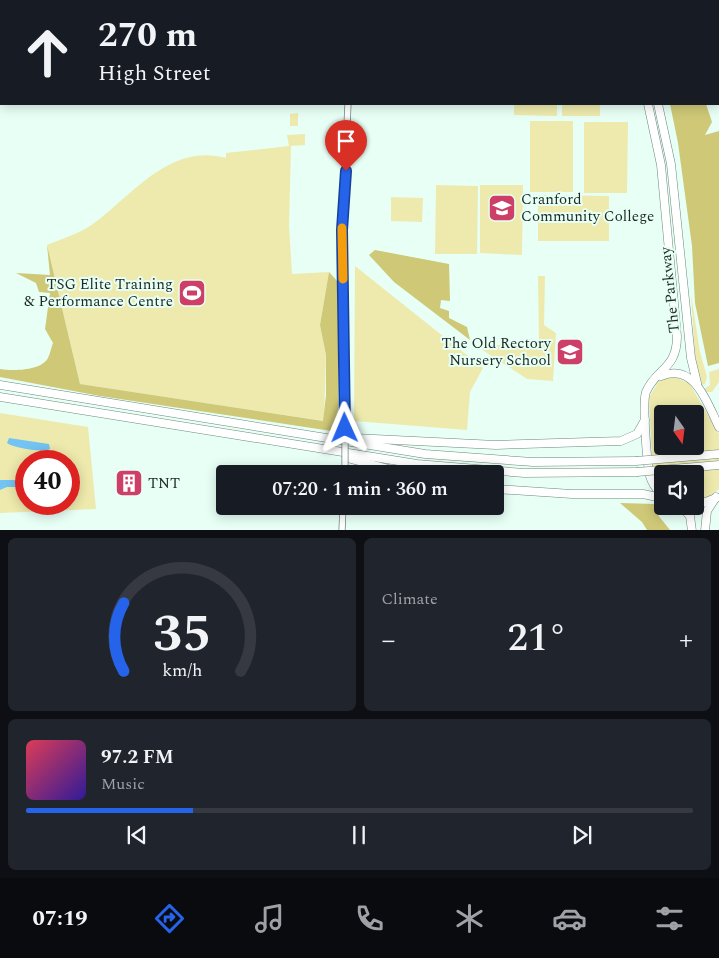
<!DOCTYPE html>
<html lang="en">
<head>
<meta charset="utf-8">
<style>
	:root { --surface:#171b24; --page:#20242c; --text:#f1f3f6; --muted:#9ea1a6; --line:#363941; --accent:#2563eb }
	body { margin:0; font-family:Spectral,serif; background:var(--page); color:var(--text); height:100vh; display:flex; flex-direction:column; font-size:19px; white-space:nowrap }
	* { box-sizing:border-box; margin:0 }
	p { font-size:16px; color:var(--muted) }
	.icon { flex:none; width:28px; height:28px; fill:none; stroke:currentColor; stroke-width:2; stroke-linecap:round; stroke-linejoin:round }
	.map { position:relative; height:530px; overflow:hidden }
	.sheet { display:flex; flex-direction:column; gap:8px; padding:8px; background:#0d0f14; flex:1 }
	.sheet>* { flex:none }
	.banner { position:absolute; left:0px; top:0px; width:720px; height:105px; box-shadow:0 2px 12px #0003; background:#171b24; color:var(--text); overflow:hidden }
	.needle { width:32px; rotate:166deg }
	.controls { position:absolute; left:654px; top:405px; display:grid; gap:10px }
	.controls a { display:grid; place-items:center; width:50px; height:50px; border-radius:5px; background:var(--surface); box-shadow:0 2px 12px #0003; font-size:25px }
	.speed { position:absolute; left:15px; top:450px; display:flex; gap:10px; font-size:25px; font-weight:700; text-align:center }
	.speed>* { display:grid; place-content:center; width:65px; height:65px; border-radius:50%; background:var(--surface); box-shadow:0 2px 12px #0003; line-height:1 }
	.speed .limit { border:8px solid #d22; background:#fff; color:#111 }
	.pin { position:absolute; display:grid; place-items:center; width:42px; height:42px; color:#fff; margin:-51px -21px; border-radius:50% 50% 50% 0; rotate:-45deg; box-shadow:0 0 5px #0007 }
	.pin .icon { rotate:45deg }
	.me { position:absolute; width:55px; margin:-28px; rotate:359deg; stroke-linejoin:round; filter:drop-shadow(0 0 4px #0008) }
	.turn { display:flex; align-items:center; gap:18px; height:105px; padding:0 15px; font-size:22px }
	.turn .icon { width:65px; height:65px; stroke-width:2.5 }
	.turn b { display:block; font-size:35px; line-height:42px }
	.big { font-size:38px; font-weight:600; line-height:1.1 }
	.sheet .tile { flex:1; display:flex; flex-direction:column; justify-content:center; gap:8px; min-width:0; padding:0 18px; border-radius:8px; background:var(--page) }
	.sheet .dial { align-items:center; gap:0 }
	.dial svg { height:130px; overflow:visible; fill:none; stroke:var(--line); stroke-width:7; stroke-linecap:round; text-anchor:middle }
	.dial text { fill:var(--text); stroke:none }
	.song { display:flex; align-items:center; gap:15px }
	.cover { width:60px; height:60px; border-radius:8px; background:linear-gradient(135deg,hsl(350 70% 55%),hsl(250 70% 35%)) }
	.played { height:5px; border-radius:2px; background:linear-gradient(90deg,var(--accent) 25%,var(--line) 25%) }
	.keys { display:flex; justify-content:space-around; direction:ltr }
	.heat { display:flex; justify-content:space-between; align-items:center; font-size:28px; direction:ltr }
	.sheet .tiles { flex:1; display:grid; gap:8px; grid-template-columns:1fr 1fr }
	.tile:last-child { grid-column:span 2 }
	.trip { position:absolute; left:216px; top:465px; width:288px; height:50px; border-radius:5px; background:var(--surface); box-shadow:0 2px 12px #0003; font-weight:600; line-height:50px; text-align:center }
	.menu { display:flex; height:80px; justify-content:space-around; align-items:center; background:#090b0e; color:var(--muted) }
	.menu .icon { width:35px; height:35px }
	.menu .selected { color:var(--accent) }
	.menu b { font-size:22px; color:var(--text) }
	.map>svg:first-child { display:block }
	.green { fill:#eeeaad; fill-rule:evenodd }
	.forest { fill:#cec877 }
	.water { fill:#73c4f2 }
	.lines { fill:none; stroke-linecap:round; stroke-linejoin:round }
	.secondary-casing { stroke:#6c887d; stroke-width:7 }
	.highway-casing { stroke:#6c887d; stroke-width:9 }
	.secondary { stroke:#fff; stroke-width:5.5 }
	.highway { stroke:#fff; stroke-width:8 }
	.secondary-bridge-casing { stroke:#6c887d; stroke-width:7; stroke-linecap:butt }
	.highway-bridge-casing { stroke:#6c887d; stroke-width:9; stroke-linecap:butt }
	.secondary-bridge { stroke:#fff; stroke-width:5.5 }
	.highway-bridge { stroke:#fff; stroke-width:8 }
	.route-casing { stroke:#184099; stroke-width:12 }
	.route { stroke:#2563eb; stroke-width:9 }
	.slow { stroke:#f59e0b; stroke-width:9 }
	.labels { text-anchor:middle; dominant-baseline:central; stroke-width:4; stroke-linejoin:round; paint-order:stroke }
	.poi-label { font-size:15px; fill:#1e2924; stroke:#e7fff5; text-anchor:start }
	.street-label { font-size:15px; fill:#1e2924; stroke:#e7fff5 }
</style>
</head>
<body>
<div class="map">
<svg width="719" height="531" viewBox="0 0 719 531">
	<rect width="100%" height="100%" fill="#e7fff5"/>
	<g class="green">
		<polygon points="514,104 557,104 557,116 514,115"/>
		<rect x="562" y="104" width="38" height="12"/>
		<polygon points="298,113 298,126 290,126 290,114"/>
		<rect x="530" y="121" width="43" height="71"/>
		<polygon points="584,122 628,122 627,193 584,193"/>
		<path d="M305 134V145L291 146 289 226 292 274 329 272 320 325 326 355 324 421 80 384 47 245C61 239 78 234 90 226 131 197 169 142 226 158V153L289 146 287 135Z"/>
		<polygon points="436,185 478,186 477,254 435,254"/>
		<polygon points="480,185 523,185 522,255 480,253"/>
		<polygon points="538,195 609,196 609,241 538,241"/>
		<polygon points="391,197 423,198 422,222 391,221"/>
		<polygon points="355,266 483,368 470,392 467,430 354,421"/>
		<polygon points="538,276 545,276 544,325 556,333 553,381 527,379 481,349 489,349 489,345 514,345 514,348 521,348 521,345 539,345"/>
		<polygon points="691,294 700,352 707,377 705,384 701,385 696,375"/>
		<polygon points="719,369 719,382 712,392 706,392 704,389 710,385 709,372"/>
		<path d="M675 377 690 384 719 434V489L709 497 695 502V474H662V490L653 474 649 398 658 382 663 378ZM662 414H695V446H662Z"/>
		<path d="M0 413 88 427 96 509 0 513ZM26 461H69V504H26Z"/>
	</g>
	<g class="forest">
		<polygon points="670,104 706,104 712,122 705,135 719,131 719,363 708,366 695,303 692,246 678,143"/>
		<path d="M47 245 80 384 323 421 326 396V355L320 325 329 272 338 282V432L100 396 0 377V369C13 371 41 371 48 358 50 354 51 348 53 343L45 329 50 293 39 292 36 283 16 273 50 275Z"/>
		<polygon points="375,250 449,264 450,301 441,300 440,308 449,311 449,318 467,327 470,340 394,282 369,255"/>
		<polygon points="620,503 655,504 658,515 670,530 647,530 642,522"/>
	</g>
	<g class="water">
		<path d="M9 438 49 444 50 449C42 453 14 448 7 443Z"/>
		<polygon points="0,480 15,480 18,483 16,487 7,487 0,490"/>
	</g>
	<g class="lines">
		<g class="secondary-casing">
			<g id="secondary">
				<polyline points="338,0 338,1"/>
				<polyline points="171,1 175,0"/>
				<polyline points="0,55 1,55"/>
				<polyline points="345,412 342,230 348,104"/>
				<polyline points="342,531 343,506"/>
			</g>
		</g>
		<g class="highway-casing">
			<g id="highway">
				<polyline points="590,0 591,1"/>
				<polyline points="602,0 603,1"/>
				<path d="M648 104 661 165 677 336C677 370 656 368 646 392 642 402 647 464 650 476 652 484 657 490 662 495"/>
				<polyline points="658,104 671,164 691,358 697,383"/>
				<path d="M661 376C695 362 707 403 719 427"/>
				<polyline points="0,385 425,454 533,462 636,461"/>
				<polyline points="0,397 417,464 524,473 637,472"/>
				<polyline points="354,438 496,445 621,441 637,434 645,420"/>
				<polyline points="347,458 408,474"/>
				<polyline points="495,489 572,494 643,494 662,498"/>
				<polyline points="681,506 690,516 692,531"/>
				<polyline points="695,506 716,498"/>
				<polyline points="705,531 707,511 716,497"/>
			</g>
		</g>
		<use href="#secondary" class="secondary"/>
		<use href="#highway" class="highway"/>
		<g class="secondary-bridge-casing">
			<polyline id="secondary-bridge" points="345,474 345,412"/>
		</g>
		<g class="highway-bridge-casing">
			<g id="highway-bridge">
				<polyline points="636,461 719,454"/>
				<polyline points="637,472 719,465"/>
			</g>
		</g>
		<use href="#secondary-bridge" class="secondary-bridge"/>
		<use href="#highway-bridge" class="highway-bridge"/>
	</g>
	<g class="lines">
		<g class="route-casing">
			<polyline id="route" points="345,428 342,230 346,171"/>
		</g>
		<use href="#route" class="route"/>
		<polyline class="slow" points="342,228 343,279"/>
	</g>
	<defs>
		<g id="school-square" transform="scale(1.4375)"><rect x="-9" y="-9" width="18" height="18" rx="4" fill="#ce3f68" stroke="#e7fff5"/><path d="M0-5L7-2L0 1L-7-2ZM-4 1L0 2.5L4 1V4Q0 6-4 4Z" fill="#fff"/></g>
		<g id="stadium-square" transform="scale(1.4375)"><rect x="-9" y="-9" width="18" height="18" rx="4" fill="#ce3f68" stroke="#e7fff5"/><path d="M0-5a6.5 5 0 1 0 0 10a6.5 5 0 1 0 0-10ZM-3.5-1.8h7v3.6h-7Z" fill="#fff"/></g>
		<g id="building-square" transform="scale(1.4375)"><rect x="-9" y="-9" width="18" height="18" rx="4" fill="#ce3f68" stroke="#e7fff5"/><path d="M-4-6H4V6H1V3H-1V6H-4ZM-2.5-4.3h1.7v1.8h-1.7ZM.8-4.3h1.7v1.8H.8ZM-2.5-1h1.7V.8h-1.7ZM.8-1h1.7V.8H.8Z" fill="#fff"/></g>
	</defs>
	<g fill-rule="evenodd">
		<use href="#school-square" x="502" y="208"/>
		<use href="#stadium-square" x="192" y="293"/>
		<use href="#school-square" x="570" y="352"/>
		<use href="#building-square" x="129" y="483"/>
	</g>
	<g class="labels">
		<g class="poi-label">
			<text x="521" y="199">Cranford<tspan x="521" dy="17">Community College</tspan></text>
			<text x="173" y="284" text-anchor="end">TSG Elite Training<tspan x="173" dy="17">&amp; Performance Centre</tspan></text>
			<text x="551" y="343" text-anchor="end">The Old Rectory<tspan x="551" dy="17">Nursery School</tspan></text>
			<text x="148" y="483">TNT</text>
		</g>
		<g class="street-label">
			<text transform="translate(670 290) rotate(-96)">The Parkway</text>
		</g>
	</g>
</svg>
<div class="controls">
<a><svg class="needle" viewBox="-14 -14 28 28"><path d="M0-13l5 13h-10z" fill="#e53935"/><path d="M0 13l5-13h-10z" fill="#9ea1a6"/></svg></a>
<a><svg class="icon" aria-label="sound" viewBox="0 0 24 24"><path d="M4 9h4l5-4v14l-5-4H4zM17 9q2 3 0 6"/></svg></a>
</div>
<div class="speed"><div class="limit">40</div></div>
<div class="pin" style="left:346px;top:171px;background:#d93025"><svg class="icon" aria-label="arrive" viewBox="0 0 24 24"><path d="M6 21V4h12l-3 4 3 4H6"/></svg></div>
<svg class="me" style="left:345px;top:428px" viewBox="-20 -20 40 40"><path d="M0-17L14 15 0 8-14 15z" fill="#2563eb" stroke="#fff" stroke-width="4"/></svg>
<div class="trip">07:20 · 1 min · 360 m</div>
<div class="banner">
<div class="turn"><svg class="icon" aria-label="ahead" viewBox="0 0 24 24"><path d="M12 20V5M6 11l6-6 6 6"/></svg><div><b>270 m</b>High Street</div></div>
</div>
</div>
<section class="sheet">
<div class="tiles">
<div class="tile dial"><svg viewBox="0 0 100 80">
<path d="M14 69A42 42 0 1 1 86 69"/>
<path d="M14 69A42 42 0 0 1 14 27" stroke="#2563eb"/>
<text x="50" y="56" font-size="32" font-weight="700">35</text>
<text x="50" y="72" font-size="11">km/h</text>
</svg></div>
<div class="tile"><p>Climate</p>
<div class="heat"><a>−</a><b class="big">21°</b><a>+</a></div>
</div>
<div class="tile">
<div class="song"><i class="cover"></i><div><b>97.2 FM</b><p>Music</p></div></div>
<div class="played"></div>
<div class="keys"><svg class="icon" aria-label="previous" viewBox="0 0 24 24"><path d="M18 5L8 12l10 7zM5 5v14"/></svg><svg class="icon" aria-label="pause" viewBox="0 0 24 24"><path d="M8 5v14M16 5v14"/></svg><svg class="icon" aria-label="next" viewBox="0 0 24 24"><path d="M6 5l10 7-10 7zM19 5v14"/></svg></div>
</div>
</div>
</section>
<nav class="menu">
<b>07:19</b>
<svg class="icon selected" aria-label="directions" viewBox="0 0 24 24"><path d="M12 3l9 9-9 9-9-9zM9 14v-3h6M13 9l2 2-2 2"/></svg>
<svg class="icon" aria-label="music" viewBox="0 0 24 24"><path d="M9 18V5l10-2v13"/><circle cx="6" cy="18" r="3"/><circle cx="16" cy="16" r="3"/></svg>
<svg class="icon" aria-label="phone" viewBox="0 0 24 24"><path d="M5 4h4l2 5-3 2q2 4 5 5l2-3 5 2v4C11 20 4 13 5 4z"/></svg>
<svg class="icon" aria-label="climate" viewBox="0 0 24 24"><path d="M12 3v18M4 7l16 10M4 17L20 7"/></svg>
<svg class="icon" aria-label="car" viewBox="0 0 24 24"><path d="M5 17H2v-5l4-1 3-4h7l3 4 3 1v5h-3M9 17h6M6 11h13"/><circle cx="7" cy="17" r="2"/><circle cx="17" cy="17" r="2"/></svg>
<svg class="icon" aria-label="filters" viewBox="0 0 24 24"><path d="M4 7h16M4 17h16"/><circle cx="9" cy="7" r="2"/><circle cx="15" cy="17" r="2"/></svg>
</nav>
</body>
</html>
